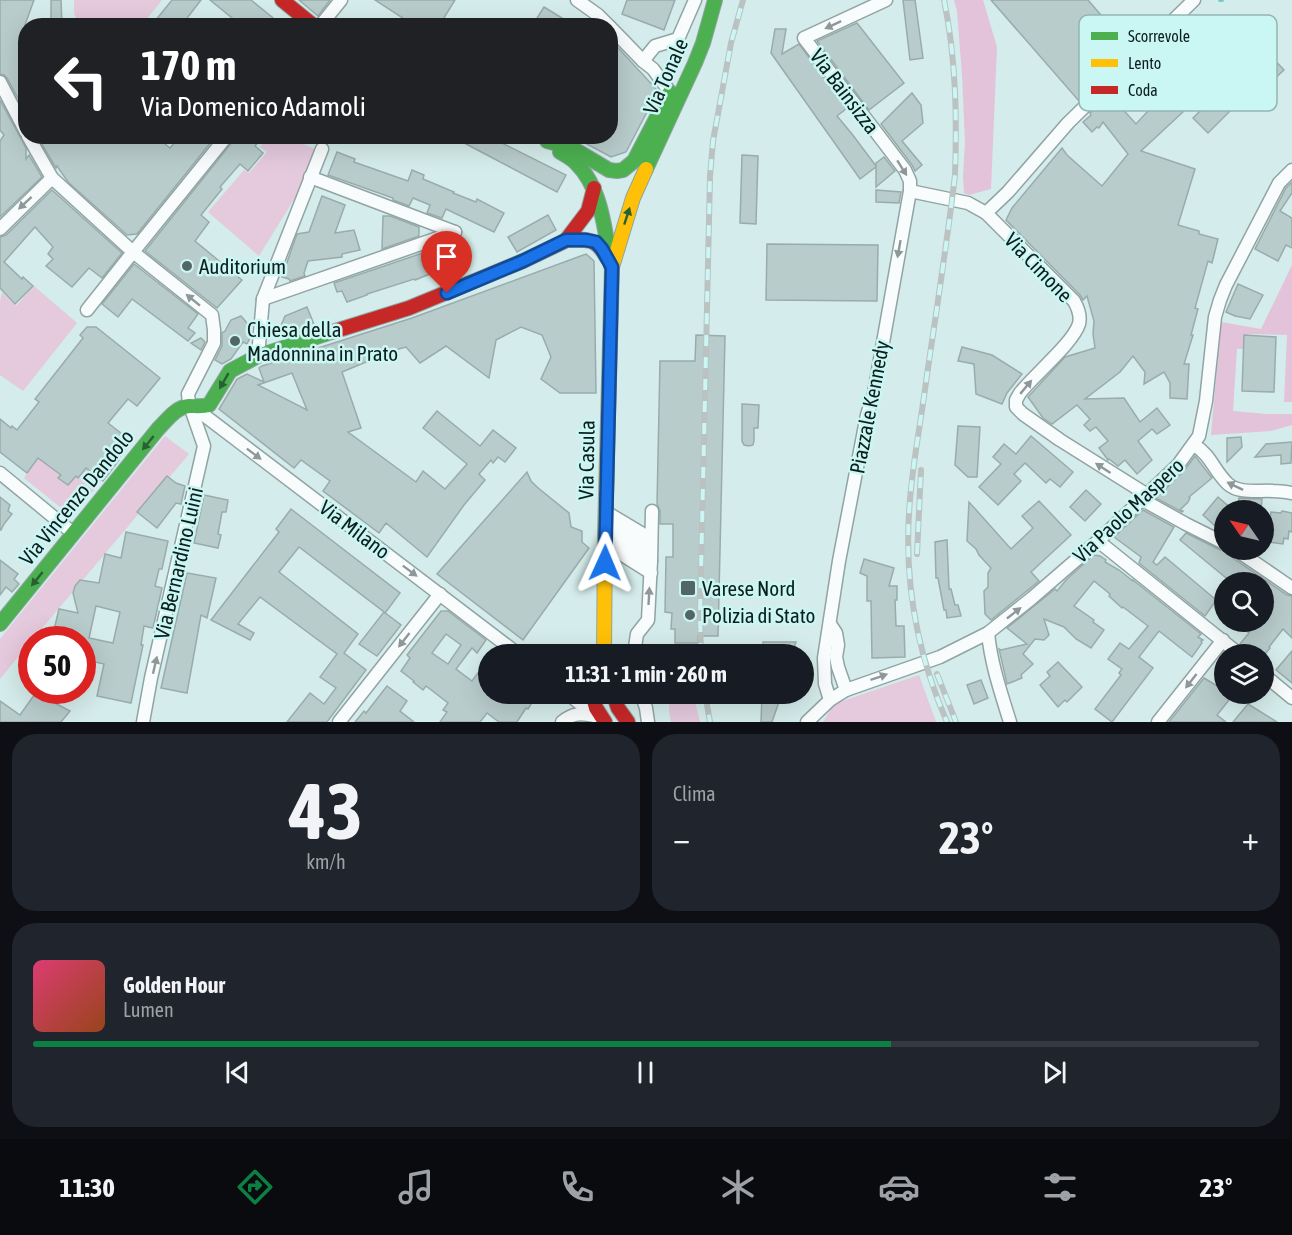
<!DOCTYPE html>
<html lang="it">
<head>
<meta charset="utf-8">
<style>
	:root { --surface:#171b24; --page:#20242c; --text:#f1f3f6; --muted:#9ea1a6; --line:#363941; --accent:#0b8043 }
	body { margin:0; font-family:"Asap Condensed",sans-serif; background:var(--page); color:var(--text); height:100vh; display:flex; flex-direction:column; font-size:22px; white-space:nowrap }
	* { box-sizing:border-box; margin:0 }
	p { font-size:20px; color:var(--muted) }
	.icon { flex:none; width:33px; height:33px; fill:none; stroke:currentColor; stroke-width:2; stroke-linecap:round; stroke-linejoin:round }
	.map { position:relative; height:722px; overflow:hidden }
	.panel { display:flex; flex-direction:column; gap:12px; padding:12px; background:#0d0f14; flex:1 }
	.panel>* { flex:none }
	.banner { position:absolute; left:18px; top:18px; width:600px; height:126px; border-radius:24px; box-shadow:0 6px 24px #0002; background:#202124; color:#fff; overflow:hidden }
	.needle { width:39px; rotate:304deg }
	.controls { position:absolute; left:1214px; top:500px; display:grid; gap:12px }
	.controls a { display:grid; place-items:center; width:60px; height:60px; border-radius:50%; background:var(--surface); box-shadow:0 6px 24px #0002; font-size:30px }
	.speed { position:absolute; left:18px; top:626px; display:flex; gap:12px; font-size:30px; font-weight:700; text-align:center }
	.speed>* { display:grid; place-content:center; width:78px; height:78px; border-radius:50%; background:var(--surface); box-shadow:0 6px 24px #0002; line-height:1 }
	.speed .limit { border:9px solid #d22; background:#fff; color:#111 }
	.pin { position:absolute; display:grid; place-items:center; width:51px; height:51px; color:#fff; margin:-62px -26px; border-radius:50% 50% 50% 0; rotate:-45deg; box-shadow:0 0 6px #0007 }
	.pin .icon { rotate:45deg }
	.me { position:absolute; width:66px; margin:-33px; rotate:1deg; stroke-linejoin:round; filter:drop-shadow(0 0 4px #0008) }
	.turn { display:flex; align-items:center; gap:21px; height:126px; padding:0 24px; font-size:27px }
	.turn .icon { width:78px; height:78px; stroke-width:2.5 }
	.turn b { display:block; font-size:42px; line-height:51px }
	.big { font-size:45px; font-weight:700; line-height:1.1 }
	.panel .tile { flex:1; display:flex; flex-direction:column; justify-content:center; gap:9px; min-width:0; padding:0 21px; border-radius:24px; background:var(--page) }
	.panel .dial { align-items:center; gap:0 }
	.dial b { font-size:78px; line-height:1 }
	.song { display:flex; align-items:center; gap:18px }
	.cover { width:72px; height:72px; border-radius:9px; background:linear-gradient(135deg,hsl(340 70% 55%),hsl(20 70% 35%)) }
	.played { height:6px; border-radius:3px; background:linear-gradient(90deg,var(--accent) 70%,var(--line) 70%) }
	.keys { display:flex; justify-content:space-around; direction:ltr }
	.heat { display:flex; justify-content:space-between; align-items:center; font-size:33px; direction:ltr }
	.panel .tiles { flex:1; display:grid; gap:12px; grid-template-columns:1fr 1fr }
	.tile:last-child { grid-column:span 2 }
	.trip { position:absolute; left:478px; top:644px; width:336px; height:60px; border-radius:30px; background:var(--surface); box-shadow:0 6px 24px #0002; font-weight:700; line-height:60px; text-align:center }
	.dock { display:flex; height:96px; justify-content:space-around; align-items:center; background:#090b0e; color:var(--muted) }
	.dock .icon { width:42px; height:42px }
	.dock .active { color:var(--accent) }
	.dock b { font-size:27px; color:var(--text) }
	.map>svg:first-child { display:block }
	.green { fill:#e5c9dd }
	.forest { fill:#e2c3d9 }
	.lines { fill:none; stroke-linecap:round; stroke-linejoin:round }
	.stream { stroke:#73cbc8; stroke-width:4 }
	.building { fill:#b8cccb; stroke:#99acab; stroke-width:1.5; fill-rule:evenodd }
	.street-casing { stroke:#91a4a3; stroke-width:15 }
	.fast-casing { stroke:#91a4a3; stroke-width:16 }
	.slow-casing { stroke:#91a4a3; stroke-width:16 }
	.jam-casing { stroke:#91a4a3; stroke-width:16 }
	.street { stroke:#f9fcfc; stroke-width:12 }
	.fast { stroke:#4caf50; stroke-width:14 }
	.slow { stroke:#ffc107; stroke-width:14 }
	.jam { stroke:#c62828; stroke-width:14 }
	.rail-casing { stroke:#bbc2c2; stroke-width:6 }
	.rail { stroke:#caf6f4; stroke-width:4; stroke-dasharray:11; stroke-linecap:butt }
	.oneway { fill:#8f9898 }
	.oneway2 { fill:#295f34 }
	.route-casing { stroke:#114b97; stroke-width:15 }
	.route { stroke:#1a73e8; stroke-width:10 }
	.poi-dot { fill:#536666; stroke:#caf6f4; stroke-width:2 }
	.labels { text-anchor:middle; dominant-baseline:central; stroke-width:5; stroke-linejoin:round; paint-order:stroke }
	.street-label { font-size:21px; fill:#0d1e1e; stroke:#caf6f4 }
	.poi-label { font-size:21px; fill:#0d1e1e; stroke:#caf6f4; text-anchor:start }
	.key { fill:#caf6f4; stroke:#91b5b4; stroke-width:1.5 }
	.key-label { font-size:16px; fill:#0d1e1e }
</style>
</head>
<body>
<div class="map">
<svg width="1292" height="722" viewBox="0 0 1292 722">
	<rect width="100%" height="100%" fill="#d4eceb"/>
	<g class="green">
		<polygon points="74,0 162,0 142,25 126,25 123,24 121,26 79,26 74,13"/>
		<polygon points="269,137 286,137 315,149 304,183 259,256 208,212 244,170 249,173 267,152 260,147"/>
		<polygon points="34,286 77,323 23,391 0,375 0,302 2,292 16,306"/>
		<polygon points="60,436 102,480 73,516 71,516 24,478 42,453"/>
		<polygon points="165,436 189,454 33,639 32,639 31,641 0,679 0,639"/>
		<polygon points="919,675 936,722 823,722 834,704"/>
		<polygon points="669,693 693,693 700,722 671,722 669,711"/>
	</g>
	<g class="forest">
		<polygon points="954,0 983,0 997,47 991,189 969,195 964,193 963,177 965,142 962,75 957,11"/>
		<polygon points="1292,265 1292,402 1284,402 1287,335 1248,334 1246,349 1237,349 1233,411 1266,414 1292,414 1292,425 1271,431 1211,435 1221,322 1261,329"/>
	</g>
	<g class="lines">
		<polyline class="stream" points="1220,0 1222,0"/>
	</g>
	<g class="building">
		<polygon points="0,0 34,0 25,25 26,113 7,78 4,75 0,74"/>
		<polygon points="51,0 61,0 62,26 51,26"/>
		<polygon points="172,0 201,0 181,26 151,26"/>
		<polygon points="210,0 251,0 283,26 242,26"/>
		<polygon points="299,0 330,0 318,16"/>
		<polygon points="375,0 455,0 439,26 415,26"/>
		<polygon points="627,0 675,0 664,30 622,14"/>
		<polygon points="903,0 915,0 923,58 910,60"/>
		<polygon points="991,0 1088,0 1131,50 1079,101"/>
		<polygon points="544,7 575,26 532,26"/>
		<polygon points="857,23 904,83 869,110 817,41"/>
		<polygon points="775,29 786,29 782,54 799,44 847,108 837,116 852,134 876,166 876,163 884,157 895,171 876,187 876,167 860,179 771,53"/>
		<polygon points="610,39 658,91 626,152 611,157 572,136 610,136"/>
		<path d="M1168 41 1213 91 1235 67 1245 75 1268 53 1284 70 1269 84 1263 78 1208 133 1193 118 1206 105 1169 64 1155 78 1184 111 1141 151 1195 169 1178 225 1199 231V234L1218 239 1212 263 1208 261 1195 308 1198 309 1191 335H1193L1184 364H1189L1187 399 1170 398V383L1164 372 1144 384 1145 372 1133 356 1120 372 1085 399 1124 398 1140 422 1157 408 1170 425 1157 434 1152 429 1138 441 1152 460 1137 474 1125 460 1118 466 1109 459 1108 460 1099 448 1108 441 1096 427 1090 431 1084 425 1090 419 1077 405 1052 424 1043 418 1028 397 1065 357 1095 348 1093 334 1094 321 1087 296 1083 300 1080 295 1006 220 1012 208 1062 148 1067 155 1102 186 1128 154 1103 122 1099 128 1097 127 1092 132 1083 122 1091 115 1090 113 1142 62 1146 67 1161 54 1158 51ZM1132 91 1148 111 1136 124 1118 104Z"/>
		<polygon points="912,93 921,105 923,123 902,141 922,165 915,171 912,165 881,124"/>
		<polygon points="0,100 26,148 26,159 29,155 42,177 0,217 0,141 4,135 0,130"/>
		<polygon points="44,136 155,136 170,148 180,136 216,136 137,234 127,235 68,182 57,166 56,168 40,141"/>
		<polygon points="235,136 263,136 255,146 263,153 248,171 240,164 220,187 222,189 201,215 209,222 195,241 242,280 217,308 145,251 233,141"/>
		<polygon points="451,136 493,136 503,142 502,143 566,175 557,192"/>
		<polygon points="337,152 355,159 354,162 408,181 412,170 424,175 423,179 454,192 453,193 476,202 477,199 504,213 494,232 446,209 442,218 427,213 430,205 413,198 409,206 393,200 393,198 328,175"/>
		<polygon points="742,155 758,156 756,224 740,223"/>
		<polygon points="1292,182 1292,193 1280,211 1292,218 1292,248 1286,245 1278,261 1255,249 1286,188"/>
		<polygon points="52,190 122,253 102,278 89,268 72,287 46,266 53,259 48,254 53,247 35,227 4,262 22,279 23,277 33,286 15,304 0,288 0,237 6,235"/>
		<polygon points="876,190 901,192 899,203 876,202"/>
		<polygon points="322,196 345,205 335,233 354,230 360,250 342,254 342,257 308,261 304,273 305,276 290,281 289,279 282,277 293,245 297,234 309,232"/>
		<polygon points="548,215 556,230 517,252 508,237"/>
		<polygon points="383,216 390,216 419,227 419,236 382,249"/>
		<polygon points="461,240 469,258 415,280 414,279 367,294 367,295 347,302 342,291 337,292 334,283"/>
		<polygon points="767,244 878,245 877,301 766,300"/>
		<path d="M586 254 594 261 596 393H560L541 379 551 357 542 335 521 327 496 340 489 378 446 346 420 363 406 347 395 350 342 372 361 428 348 432 416 482 423 471 445 489 467 464 423 428 437 411 480 446 493 430 516 448 505 462 498 457 493 463 491 460 479 474 485 480 464 505 427 557 386 523 379 533 323 491 330 481 301 460 294 468 219 409 237 379 247 374 264 382 259 368 262 366 412 318ZM292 373 307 410 258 385Z"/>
		<polygon points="134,264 198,314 188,328 195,333 188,341 132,299 118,317 102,304"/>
		<polygon points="1238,284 1263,295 1250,319 1235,316 1226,312"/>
		<polygon points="307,307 315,327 284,337 280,328 285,316"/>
		<polygon points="241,316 247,323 246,329 252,332 251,336 247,344 243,342 231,359 222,364 215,360 222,346 222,333 225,331 231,320"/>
		<polygon points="87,327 96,327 160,378 137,406 128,399 108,423 131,441 118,459 119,460 103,481 86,468 78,478 76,476 68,485 58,478 61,475 38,458 27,473 0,452 0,419 11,428 12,426 17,430 39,402 35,399 83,338 80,335"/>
		<polygon points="696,335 725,336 718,636 698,636 698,643 675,643 675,629 671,629 672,613 665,612 666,557 673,557 673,524 660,524 660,511 657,504 660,361 695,361"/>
		<polygon points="1244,335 1276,337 1274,392 1242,391"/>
		<polygon points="201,338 205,342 201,350 191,343"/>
		<polygon points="962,347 992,355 1022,374 1007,393 1002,404 976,394 974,364 958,361"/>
		<polygon points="742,404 759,405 758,428 754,428 754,441 753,445 749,446 744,445 742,441"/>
		<polygon points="958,426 980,427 977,477 968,477 955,465"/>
		<polygon points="1031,436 1073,472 1060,487 1050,479 1046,483 1025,463 1014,474 1021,481 998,505 979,487 1001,464 993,457 1004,444 1016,454"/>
		<polygon points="1241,437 1242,447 1227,462 1227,438"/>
		<polygon points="1292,442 1291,463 1281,464 1281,455 1255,457 1266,444"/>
		<polygon points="1195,456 1212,478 1189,497 1190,498 1188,502 1180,510 1183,511 1182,512 1156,498 1184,471"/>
		<polygon points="527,472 531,481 537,487 569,513 571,527 582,531 582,542 589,548 523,640 437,574"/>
		<polygon points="167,476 176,483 185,486 181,504 176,503 157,528 137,512"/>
		<polygon points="1086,490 1101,504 1085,521 1070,507"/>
		<polygon points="204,495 228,500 226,512 222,512 218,534 221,535 218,548 194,543"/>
		<polygon points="0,497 10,505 8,511 12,514 4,524 1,530 0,530"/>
		<polygon points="1218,497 1233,510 1224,510 1224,534 1203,515"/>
		<polygon points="1239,498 1262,499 1261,510 1238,510"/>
		<polygon points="1039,501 1071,535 1031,572 1039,581 991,620 985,614 984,591 988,587 988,573 991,568 979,555 976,549 967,541 969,502 1011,549 1033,528 1022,516"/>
		<polygon points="291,509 400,593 385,613 384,612 401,625 377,656 359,644 384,612 299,547 279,572 358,634 344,653 366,670 327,722 287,722 310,693 324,704 336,688 320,677 337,654 260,597 238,624 254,633 250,640 211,620 279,532 276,529"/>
		<polygon points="1143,510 1174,527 1153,562 1157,565 1165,557 1215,599 1215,602 1205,616 1139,563 1141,557 1114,537"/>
		<polygon points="1282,511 1292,513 1292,532 1289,531 1288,539 1284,538 1283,544 1269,542 1272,527 1269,526 1271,512 1281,513"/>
		<path d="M126 532 168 541 162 569H159L155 586 162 588 153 628 144 626 141 645H143L131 703 97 696 104 664 82 659V639H44L46 628 54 630 59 609 78 613 73 593 75 586 80 580 99 583 105 554 121 558ZM96 606 120 612 113 643 89 638Z"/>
		<polygon points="1186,533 1220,550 1227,550 1230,556 1287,595 1292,596 1292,638 1283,629 1269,647 1270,648 1265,654 1250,654 1247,652 1240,644 1249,633 1232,621 1263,621 1263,582 1231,582 1180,540"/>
		<polygon points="947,540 949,589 951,589 955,605 958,605 961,616 947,618 946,610 944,610 938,578 936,578 935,542"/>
		<polygon points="1094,555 1100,556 1106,560 1105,562 1119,570 1133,581 1133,580 1201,634 1198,637 1203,640 1201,641 1202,643 1192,657 1159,631 1139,657 1153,668 1112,722 1095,709 1121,675 1119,673 1122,669 1108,659 1120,643 1129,649 1148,626 1123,607 1122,608 1109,596 1110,594 1094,581 1074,606 1094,620 1093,622 1104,630 1091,648 1076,639 1064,627 1044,619 1049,635 1044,640 1035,639 1023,654 1033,664 1021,675 1022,678 1007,684 999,649 1001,650 1027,644 1007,628 1055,589 1057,591 1067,579"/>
		<polygon points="864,559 894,568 889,586 897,586 897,600 895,600 896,626 904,626 905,657 872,658 871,601 867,601 867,576 860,573"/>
		<polygon points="0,560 18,574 14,579 19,584 12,592 6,587 0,595"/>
		<polygon points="187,573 216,578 207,618 201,615 187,693 161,688"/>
		<path d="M441 611H448L486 640 477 653 472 648 456 669 472 681 489 658V693H514L520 698 523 694 533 701 528 709 526 708 517 722H499L487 713 480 722H440L447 712 443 710 448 703 426 686 423 690 413 682 414 681 401 671 410 658 407 655ZM446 634 461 645 448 664 432 653Z"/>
		<polygon points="763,642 796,642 792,654 763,654"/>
		<polygon points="1292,651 1292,683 1276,670"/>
		<polygon points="1058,662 1082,687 1067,702 1065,700 1058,707 1040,685 1050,676 1047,672"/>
		<polygon points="1204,678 1224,690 1224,693 1229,693 1233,695 1217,715 1226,722 1169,722"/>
		<polygon points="981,680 988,698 974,704 967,685"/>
		<polygon points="387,686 407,701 400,711 414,722 355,722 364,711 366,713"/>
		<polygon points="762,693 782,693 772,722 761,722"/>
		<polygon points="35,694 48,698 47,699 70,711 61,722 0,722 0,701 20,715"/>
		<polygon points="1248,704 1277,722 1233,722"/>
	</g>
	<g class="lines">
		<g class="street-casing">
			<g id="street">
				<polyline points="577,0 598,15 609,26"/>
				<polyline points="320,26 341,0"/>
				<polyline points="610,27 643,61 653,69 670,92"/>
				<polyline points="643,61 655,46 678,39 695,0"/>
				<polyline points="0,82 26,132"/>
				<polyline points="28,136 52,178 133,252 212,315 214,330 214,343 188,394 189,403 204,446 151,678 143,722"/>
				<polyline points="310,177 455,232"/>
				<path d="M910 191 968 203 986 213 1074 301C1078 308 1081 316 1079 324 1073 343 1034 375 1020 393L1016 400V407L1023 414 1060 440 1146 494"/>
				<polyline points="986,213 1008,192 1068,123 1194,0"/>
				<polyline points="0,229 52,178"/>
				<polyline points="263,299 455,232"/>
				<polyline points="87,310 133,252 227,136"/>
				<polyline points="258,356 263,299 322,149"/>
				<polyline points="192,406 518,654"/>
				<path d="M1194 445C1211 455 1214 471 1228 484 1239 494 1259 490 1273 491 1280 491 1286 492 1292 493"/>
				<polyline points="0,473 73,533"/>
				<polyline points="1141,499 1186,524 1224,543"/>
				<polyline points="606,512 651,539"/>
				<polyline points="606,522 651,549"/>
				<polyline points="605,533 651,561"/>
				<polyline points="1098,541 1239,654"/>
				<polyline points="605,544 651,573"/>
				<polyline points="1235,549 1292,588"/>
				<polyline points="830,624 836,633 838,645 836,657 838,667 846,690"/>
				<path d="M988 633C991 664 1001 693 1010 722"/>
				<polyline points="634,654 637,634 648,620 651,561 652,511"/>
				<polyline points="1263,674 1292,698"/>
				<polyline points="567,693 599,719"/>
				<polyline points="641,693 646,708 648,722"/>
				<polyline points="830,700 825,684 824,658 839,561 867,415 874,393 910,191 910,181 905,170 804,38 886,0"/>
				<polyline points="339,722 440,594"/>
				<path d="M562 722C573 713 581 713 594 716"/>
				<polyline points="807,722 830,700 846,690 940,657 988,633 1032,598 1098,541 1178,465 1199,436 1206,401 1215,317 1220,300 1226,285 1279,183 1292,170"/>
				<polyline points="1158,722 1223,640"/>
			</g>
		</g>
		<g class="fast-casing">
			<g id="fast">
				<polyline points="547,141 572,148 609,170 617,171 623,170 634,161 670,92"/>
				<path d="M560 152C565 155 571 158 576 163 602 188 605 232 611 266"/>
				<polyline points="646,169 695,63 703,43 715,0"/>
				<path d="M0 624 158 429C167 420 176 407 189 406 196 406 202 407 209 405L230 371 258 356 332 332"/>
			</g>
		</g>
		<g class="slow-casing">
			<polyline id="slow" points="604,654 605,533 612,267 633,198 646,169"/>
		</g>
		<g class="jam-casing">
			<g id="jam">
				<polyline points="282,0 314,26"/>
				<path d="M566 240C588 239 596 238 607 258"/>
				<polyline points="332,332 409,308 523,261 563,242 566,240 588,211 594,188"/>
				<polyline points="592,693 596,708 605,722"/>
				<polyline points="613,693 618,708 628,722"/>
			</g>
		</g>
		<use href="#street" class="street"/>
		<use href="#fast" class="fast"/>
		<use href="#slow" class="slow"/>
		<use href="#jam" class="jam"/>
		<g class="rail-casing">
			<g id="rail">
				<path d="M944 0C956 58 957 116 955 175 947 244 936 313 926 382 921 421 913 461 910 500 903 577 916 651 947 722"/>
				<polyline points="917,554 921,470"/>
				<polyline points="701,654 700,615 710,176 713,141 731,43 743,0"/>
				<polyline points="937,674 956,722"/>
				<polyline points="705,693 710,722"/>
			</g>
		</g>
		<use href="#rail" class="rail"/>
	</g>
	<defs><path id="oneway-solid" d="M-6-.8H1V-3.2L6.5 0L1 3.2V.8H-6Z" transform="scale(1.5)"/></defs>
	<g class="oneway">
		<use href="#oneway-solid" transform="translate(833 25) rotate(155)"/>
		<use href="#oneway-solid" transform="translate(902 168) rotate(58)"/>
		<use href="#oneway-solid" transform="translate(25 203) rotate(137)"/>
		<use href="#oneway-solid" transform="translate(899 249) rotate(100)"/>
		<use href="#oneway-solid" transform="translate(193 300) rotate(-141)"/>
		<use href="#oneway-solid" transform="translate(1026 387) rotate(-50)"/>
		<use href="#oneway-solid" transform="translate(254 454) rotate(37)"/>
		<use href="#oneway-solid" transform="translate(1103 468) rotate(-147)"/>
		<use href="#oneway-solid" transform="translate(1235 486) rotate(-154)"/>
		<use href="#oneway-solid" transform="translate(410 571) rotate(37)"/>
		<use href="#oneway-solid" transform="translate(649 596) rotate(-87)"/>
		<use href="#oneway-solid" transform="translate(1014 613) rotate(-38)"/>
		<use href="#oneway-solid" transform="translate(404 640) rotate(128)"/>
		<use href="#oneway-solid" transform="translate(155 665) rotate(-77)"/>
		<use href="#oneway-solid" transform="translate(879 677) rotate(-19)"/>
		<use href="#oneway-solid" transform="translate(1191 681) rotate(128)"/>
	</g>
	<g class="oneway2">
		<use href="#oneway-solid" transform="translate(627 216) rotate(-72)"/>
		<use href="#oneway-solid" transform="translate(224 381) rotate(120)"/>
		<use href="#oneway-solid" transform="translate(148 443) rotate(129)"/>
		<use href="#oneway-solid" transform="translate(37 579) rotate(129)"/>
	</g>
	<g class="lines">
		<g class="route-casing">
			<polyline id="route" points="447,293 523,261 566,240 586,240 596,242 602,249 612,267 605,563"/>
		</g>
		<use href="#route" class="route"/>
	</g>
	<g class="poi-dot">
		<circle cx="187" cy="266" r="6"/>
		<circle cx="235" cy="341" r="6"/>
		<rect x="680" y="580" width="16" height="16" rx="3"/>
		<circle cx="690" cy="615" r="6"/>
	</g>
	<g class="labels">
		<g class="street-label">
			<text transform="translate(665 76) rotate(-66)">Via Tonale</text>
			<text transform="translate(845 91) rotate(53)">Via Bainsizza</text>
			<text transform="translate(1039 267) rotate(46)">Via Cimone</text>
			<text transform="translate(869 407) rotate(-79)">Piazzale Kennedy</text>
			<text transform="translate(586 460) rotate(-89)">Via Casula</text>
			<text transform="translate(76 497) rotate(-51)">Via Vincenzo Dandolo</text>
			<text transform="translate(1128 510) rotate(-43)">Via Paolo Maspero</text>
			<text transform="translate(355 529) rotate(37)">Via Milano</text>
			<text transform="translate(178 563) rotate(-77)">Via Bernardino Luini</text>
		</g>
		<g class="poi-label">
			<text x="199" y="266">Auditorium</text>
			<text x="247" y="329">Chiesa della<tspan x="247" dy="24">Madonnina in Prato</tspan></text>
			<text x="702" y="588">Varese Nord</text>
			<text x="702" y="615">Polizia di Stato</text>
		</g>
	</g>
	<rect x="1079" y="15" width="198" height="96" rx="9" class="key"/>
	<rect x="1091" y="32" width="27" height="8" fill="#4caf50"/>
	<rect x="1091" y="59" width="27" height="8" fill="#ffc107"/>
	<rect x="1091" y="86" width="27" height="8" fill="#c62828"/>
	<g class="key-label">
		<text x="1128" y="42">Scorrevole</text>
		<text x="1128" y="69">Lento</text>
		<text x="1128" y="96">Coda</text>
	</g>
</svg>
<div class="controls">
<a><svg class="needle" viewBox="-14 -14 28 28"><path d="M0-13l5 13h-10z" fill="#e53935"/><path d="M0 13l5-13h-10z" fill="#9ea1a6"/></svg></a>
<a><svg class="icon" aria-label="search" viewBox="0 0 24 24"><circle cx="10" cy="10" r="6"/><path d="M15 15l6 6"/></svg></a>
<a><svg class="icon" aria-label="layers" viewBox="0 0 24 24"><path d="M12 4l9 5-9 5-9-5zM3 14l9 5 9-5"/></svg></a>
</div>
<div class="speed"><div class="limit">50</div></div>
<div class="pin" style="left:447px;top:293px;background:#d93025"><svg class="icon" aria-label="arrive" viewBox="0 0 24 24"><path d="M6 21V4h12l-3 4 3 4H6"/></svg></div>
<svg class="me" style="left:605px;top:563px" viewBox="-20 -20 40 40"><path d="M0-17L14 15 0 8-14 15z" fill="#1a73e8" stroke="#fff" stroke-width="4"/></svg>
<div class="trip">11:31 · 1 min · 260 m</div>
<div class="banner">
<div class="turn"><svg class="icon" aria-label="left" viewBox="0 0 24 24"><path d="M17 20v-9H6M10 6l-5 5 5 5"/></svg><div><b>170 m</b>Via Domenico Adamoli</div></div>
</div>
</div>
<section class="panel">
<div class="tiles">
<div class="tile dial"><b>43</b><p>km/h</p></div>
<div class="tile"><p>Clima</p>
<div class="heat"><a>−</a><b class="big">23°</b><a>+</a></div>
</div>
<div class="tile">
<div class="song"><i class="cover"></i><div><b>Golden Hour</b><p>Lumen</p></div></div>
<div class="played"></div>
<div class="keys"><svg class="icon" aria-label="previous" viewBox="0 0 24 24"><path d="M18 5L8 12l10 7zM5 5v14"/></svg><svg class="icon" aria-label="pause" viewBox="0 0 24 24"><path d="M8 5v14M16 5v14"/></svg><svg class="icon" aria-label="next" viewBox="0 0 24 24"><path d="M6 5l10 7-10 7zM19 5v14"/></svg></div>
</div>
</div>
</section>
<nav class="dock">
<b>11:30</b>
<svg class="icon active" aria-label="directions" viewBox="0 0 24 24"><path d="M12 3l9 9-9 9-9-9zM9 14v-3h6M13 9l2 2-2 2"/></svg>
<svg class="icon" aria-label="music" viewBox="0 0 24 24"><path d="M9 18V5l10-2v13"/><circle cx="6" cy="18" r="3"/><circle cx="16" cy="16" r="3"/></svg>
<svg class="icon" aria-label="phone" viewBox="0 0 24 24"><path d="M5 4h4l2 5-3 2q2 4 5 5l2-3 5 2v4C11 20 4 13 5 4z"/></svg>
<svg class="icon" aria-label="climate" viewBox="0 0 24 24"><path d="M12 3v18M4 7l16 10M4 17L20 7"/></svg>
<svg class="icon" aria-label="car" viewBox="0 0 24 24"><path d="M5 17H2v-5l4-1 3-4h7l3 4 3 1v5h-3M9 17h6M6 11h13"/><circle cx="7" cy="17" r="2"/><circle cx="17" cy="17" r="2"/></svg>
<svg class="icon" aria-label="filters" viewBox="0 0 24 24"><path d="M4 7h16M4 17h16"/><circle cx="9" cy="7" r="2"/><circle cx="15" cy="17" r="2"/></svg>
<b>23°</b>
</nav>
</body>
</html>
